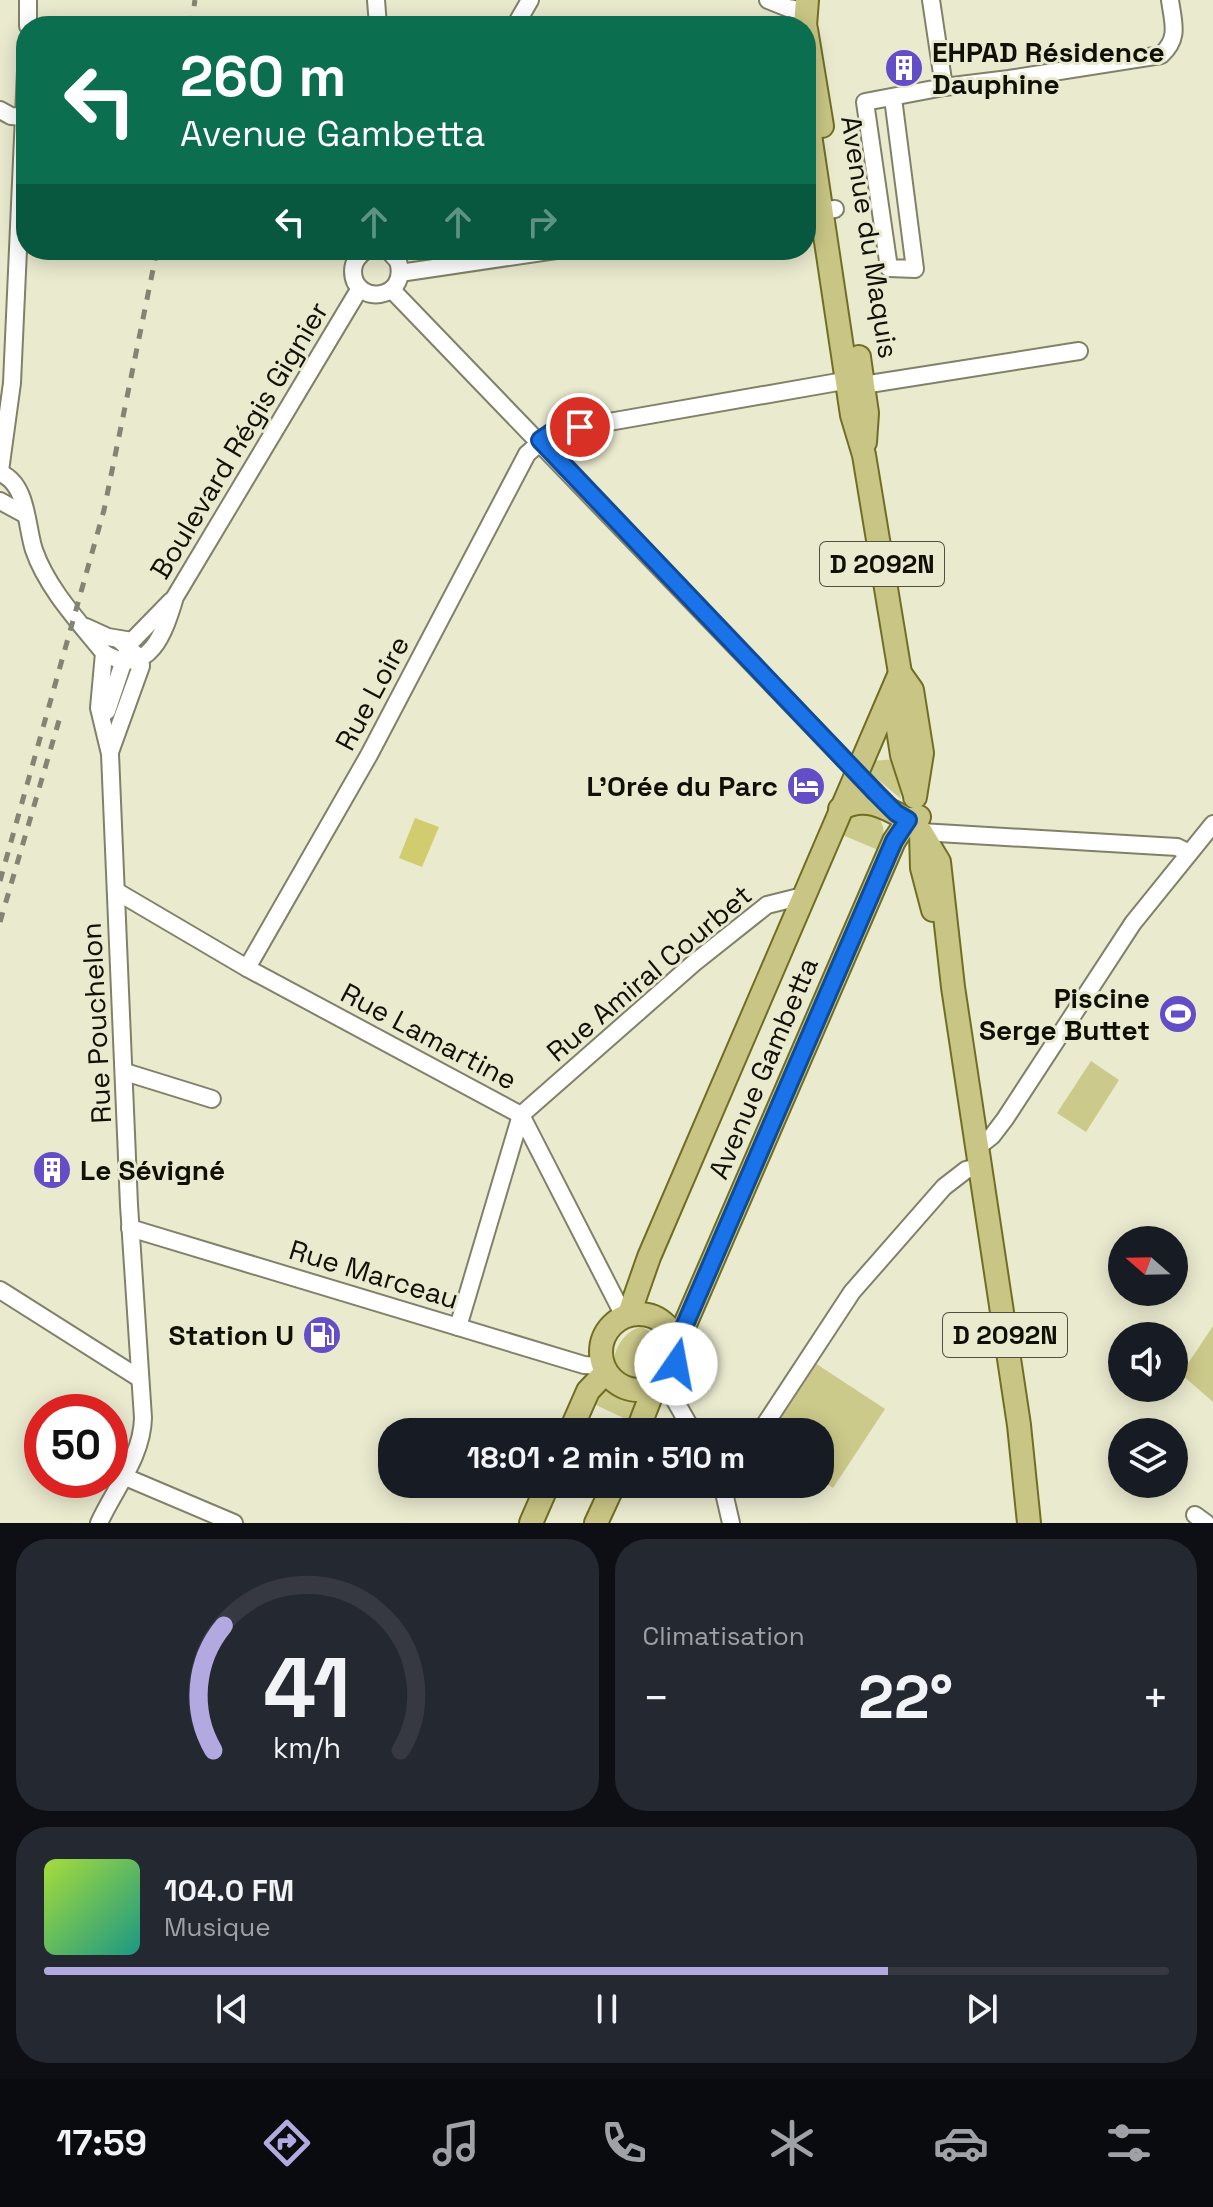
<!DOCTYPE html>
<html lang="fr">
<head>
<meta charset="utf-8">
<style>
	:root { --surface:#171b24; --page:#242831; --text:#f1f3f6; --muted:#9ea1a6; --line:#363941; --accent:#b2a9e1 }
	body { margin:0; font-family:"Space Grotesk",sans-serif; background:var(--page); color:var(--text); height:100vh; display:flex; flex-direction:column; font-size:30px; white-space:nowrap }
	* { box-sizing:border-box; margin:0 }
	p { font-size:26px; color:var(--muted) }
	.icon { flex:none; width:44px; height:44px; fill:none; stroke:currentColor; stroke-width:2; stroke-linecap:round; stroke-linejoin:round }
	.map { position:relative; height:1523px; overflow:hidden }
	.side { display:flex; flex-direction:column; gap:16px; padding:16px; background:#0d0f14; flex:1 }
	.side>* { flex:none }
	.banner { position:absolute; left:16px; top:16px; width:800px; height:244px; border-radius:32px; box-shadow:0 4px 20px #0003; background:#0b6e4f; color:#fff; overflow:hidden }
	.needle { width:52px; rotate:290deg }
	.fabs { position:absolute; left:1108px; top:1226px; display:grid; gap:16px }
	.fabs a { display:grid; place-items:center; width:80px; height:80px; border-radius:50%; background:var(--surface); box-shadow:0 4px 20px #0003; font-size:40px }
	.speed { position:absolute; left:24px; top:1394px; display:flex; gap:16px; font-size:40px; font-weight:700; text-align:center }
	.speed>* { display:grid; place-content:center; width:104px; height:104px; border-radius:50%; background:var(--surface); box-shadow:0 4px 20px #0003; line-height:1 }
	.speed .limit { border:12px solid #d22; background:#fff; color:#111 }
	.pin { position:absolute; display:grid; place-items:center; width:68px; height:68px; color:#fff; margin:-34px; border:4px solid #fff; border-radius:50%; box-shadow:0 2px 8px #0007 }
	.me { position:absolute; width:88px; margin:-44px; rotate:12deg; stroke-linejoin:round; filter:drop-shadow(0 0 6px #0008) }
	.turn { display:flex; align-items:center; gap:28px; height:168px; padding:0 32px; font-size:36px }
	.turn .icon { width:104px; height:104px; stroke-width:2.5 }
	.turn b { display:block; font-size:56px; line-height:68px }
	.lanes { display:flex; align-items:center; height:76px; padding:0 32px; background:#0003; justify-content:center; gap:40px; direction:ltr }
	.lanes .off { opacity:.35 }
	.big { font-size:60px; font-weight:800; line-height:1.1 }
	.side .card { flex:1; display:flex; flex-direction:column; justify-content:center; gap:12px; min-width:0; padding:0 28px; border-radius:32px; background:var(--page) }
	.side .dial { align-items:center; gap:0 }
	.dial svg { height:208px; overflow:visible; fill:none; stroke:var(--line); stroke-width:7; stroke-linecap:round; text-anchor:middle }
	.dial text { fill:var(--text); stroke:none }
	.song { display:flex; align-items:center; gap:24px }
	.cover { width:96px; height:96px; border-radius:12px; background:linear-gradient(135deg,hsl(80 70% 55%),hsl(170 70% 35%)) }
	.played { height:8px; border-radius:4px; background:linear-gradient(90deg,var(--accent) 75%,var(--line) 75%) }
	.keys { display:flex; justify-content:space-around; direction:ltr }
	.heat { display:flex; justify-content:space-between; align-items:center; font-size:44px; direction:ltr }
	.side .tiles { flex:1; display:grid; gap:16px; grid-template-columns:1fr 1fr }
	.card:last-child { grid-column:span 2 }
	.trip { position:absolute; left:378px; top:1418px; width:456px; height:80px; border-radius:32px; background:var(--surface); box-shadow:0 4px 20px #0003; font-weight:800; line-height:80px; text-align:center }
	.tab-bar { display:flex; height:128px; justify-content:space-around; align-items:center; background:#090b0e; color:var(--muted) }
	.tab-bar .icon { width:56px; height:56px }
	.tab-bar .selected { color:var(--accent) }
	.tab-bar b { font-size:36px; color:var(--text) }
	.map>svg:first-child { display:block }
	.green { fill:#ccca8a }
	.water { fill:#d1cd6e }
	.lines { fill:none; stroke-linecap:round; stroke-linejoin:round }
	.minor-casing { stroke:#818169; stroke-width:20 }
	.major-casing { stroke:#716e24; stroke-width:26 }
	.minor { stroke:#fff; stroke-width:16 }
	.major { stroke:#c9c685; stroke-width:22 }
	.rail { stroke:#848472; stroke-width:5; stroke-dasharray:10 10; stroke-linecap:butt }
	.route-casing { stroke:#114b97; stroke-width:20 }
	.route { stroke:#1a73e8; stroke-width:14 }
	.labels { text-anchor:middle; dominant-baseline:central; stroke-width:6; stroke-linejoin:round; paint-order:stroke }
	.shield { fill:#eaeacf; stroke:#515143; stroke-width:2 }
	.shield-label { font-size:26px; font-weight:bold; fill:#101007 }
	.poi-label { font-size:28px; font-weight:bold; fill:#101007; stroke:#eaeacf; text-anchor:end }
	.street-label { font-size:28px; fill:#101007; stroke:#eaeacf }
</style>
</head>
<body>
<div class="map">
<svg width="1213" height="1523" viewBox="0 0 1213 1523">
	<rect width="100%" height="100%" fill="#eaeacf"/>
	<g class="green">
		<polygon points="896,759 901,799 868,771 872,761"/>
		<path d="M860 812 877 816C887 828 884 837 878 850L840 834 850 816Z"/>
		<polygon points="1091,1061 1119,1080 1086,1132 1057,1113"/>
		<polygon points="1213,1326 1213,1402 1181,1374"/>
		<path d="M640 1327C663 1333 668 1360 654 1377L641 1383C633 1381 621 1378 617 1370 608 1355 624 1331 640 1327Z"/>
		<polygon points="815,1363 885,1409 833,1488 820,1479 820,1432 770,1432"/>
		<polygon points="604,1383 642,1400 636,1424 592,1403"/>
	</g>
	<polygon class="water" points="415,818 439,827 422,867 399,858"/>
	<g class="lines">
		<g class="minor-casing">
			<g id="minor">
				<polyline points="376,0 378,26"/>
				<polyline points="768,0 788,8 805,11"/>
				<polyline points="931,0 944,87"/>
				<polyline points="28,26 28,0"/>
				<polyline points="515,26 530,0"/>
				<path d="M893 98 915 269 889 268 865 102 944 87 1009 79 1161 55C1180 38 1173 23 1170 0"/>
				<polyline points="0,110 11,116 24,117"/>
				<polyline points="806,213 835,209"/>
				<path d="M366 250C359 255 353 261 353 271 353 306 410 301 398 261L388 250"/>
				<polyline points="400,273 556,250"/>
				<polyline points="392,290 890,807"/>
				<polyline points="0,471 12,383 26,71"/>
				<path d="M0 473C28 484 26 526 34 550 47 588 79 622 104 653L99 708 110 754 129 1205 143 1418C142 1457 115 1488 99 1523"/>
				<polyline points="0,501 26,515"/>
				<polyline points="86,627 108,637 132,641 171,601"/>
				<path d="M104 653C149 680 165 631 175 597L360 288"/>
				<polyline points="107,711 126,654"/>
				<polyline points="110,752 141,666 140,658 118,639"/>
				<polyline points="921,832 1177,847 1189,853"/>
				<polyline points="116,891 247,968 521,1115 624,1316"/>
				<polyline points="247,968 369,755 527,454 552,432 838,382 847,381 863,385 1079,351"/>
				<polyline points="125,1072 212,1099"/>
				<polyline points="978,1147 992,1136 1005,1119 1133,923 1213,824"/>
				<polyline points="130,1228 584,1365 603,1366"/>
				<polyline points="0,1290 139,1378"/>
				<polyline points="458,1327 521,1115 694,963 767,905 803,896"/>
				<polyline points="664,1381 693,1432"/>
				<polyline points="760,1432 852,1292 944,1187 966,1170 981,1166"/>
				<polyline points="123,1476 234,1523"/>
				<polyline points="722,1484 731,1523"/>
				<polyline points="1195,1515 1206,1523"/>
			</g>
		</g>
		<g class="major-casing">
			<g id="major">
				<polyline points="805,26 807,0"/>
				<polyline points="806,29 822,126"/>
				<polyline points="806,108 852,415 864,455 900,673 912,690 922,753 915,797"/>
				<polyline points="859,357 867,413 865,442"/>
				<polyline points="893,697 902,755 914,792"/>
				<path d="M840 809C865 795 885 807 908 820"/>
				<polyline points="921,832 939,862 953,987 1019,1425 1029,1523"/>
				<polyline points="921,833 922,868 933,910"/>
				<circle cx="639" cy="1352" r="38"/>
				<polyline points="629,1314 649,1257 900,673"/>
				<polyline points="677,1343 894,841 908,820 919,817"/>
				<polyline points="570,1432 588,1391 606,1372"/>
				<polyline points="637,1432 654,1388"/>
				<polyline points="531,1523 548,1484"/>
				<polyline points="596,1523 614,1484"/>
			</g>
		</g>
		<use href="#minor" class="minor"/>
		<use href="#major" class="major"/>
		<g class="rail">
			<polyline points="191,26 195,0"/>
			<polyline points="0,881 104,510 157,250"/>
			<polyline points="0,922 60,717"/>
		</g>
	</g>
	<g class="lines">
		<g class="route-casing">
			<polyline id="route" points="580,427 552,432 540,440 876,793 896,813 908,820 894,841 687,1320 677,1343 676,1364"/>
		</g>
		<use href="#route" class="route"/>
	</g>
	<defs>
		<g id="building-disc" transform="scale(2)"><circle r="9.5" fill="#644ec7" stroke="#eaeacf"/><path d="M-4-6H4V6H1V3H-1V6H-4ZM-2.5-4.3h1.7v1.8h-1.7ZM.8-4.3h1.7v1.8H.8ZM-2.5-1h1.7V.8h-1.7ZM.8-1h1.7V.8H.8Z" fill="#fff"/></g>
		<g id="hotel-disc" transform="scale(2)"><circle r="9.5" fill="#644ec7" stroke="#eaeacf"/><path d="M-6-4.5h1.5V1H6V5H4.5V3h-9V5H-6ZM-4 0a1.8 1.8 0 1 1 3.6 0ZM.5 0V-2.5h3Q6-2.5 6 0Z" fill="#fff"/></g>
		<g id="stadium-disc" transform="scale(2)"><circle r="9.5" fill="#644ec7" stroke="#eaeacf"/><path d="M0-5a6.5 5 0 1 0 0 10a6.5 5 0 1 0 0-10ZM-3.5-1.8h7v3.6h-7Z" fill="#fff"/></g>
		<g id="fuel-disc" transform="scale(2)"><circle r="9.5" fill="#644ec7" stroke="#eaeacf"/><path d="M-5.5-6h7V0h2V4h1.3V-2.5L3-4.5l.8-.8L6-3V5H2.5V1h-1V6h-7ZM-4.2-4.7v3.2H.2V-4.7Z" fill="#fff"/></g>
	</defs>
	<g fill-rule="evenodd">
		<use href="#building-disc" x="904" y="68"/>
		<use href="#hotel-disc" x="806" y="786"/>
		<use href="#stadium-disc" x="1178" y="1014"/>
		<use href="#building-disc" x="52" y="1170"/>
		<use href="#fuel-disc" x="322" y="1335"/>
	</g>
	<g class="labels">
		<g class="shield">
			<rect x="820" y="542" width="124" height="44" rx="6"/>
			<rect x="943" y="1313" width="124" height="44" rx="6"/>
		</g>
		<g class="shield-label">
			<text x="882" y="564">D 2092N</text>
			<text x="1005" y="1335">D 2092N</text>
		</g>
		<g class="poi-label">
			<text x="932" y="52" text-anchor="start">EHPAD Résidence<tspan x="932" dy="32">Dauphine</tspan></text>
			<text x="778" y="786">L'Orée du Parc</text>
			<text x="1150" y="998">Piscine<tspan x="1150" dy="32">Serge Buttet</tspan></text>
			<text x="80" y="1170" text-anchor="start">Le Sévigné</text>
			<text x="294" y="1335">Station U</text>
		</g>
		<g class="street-label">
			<text transform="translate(870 237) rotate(81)">Avenue du Maquis</text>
			<text transform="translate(239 440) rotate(-59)">Boulevard Régis Gignier</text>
			<text transform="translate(372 693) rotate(-62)">Rue Loire</text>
			<text transform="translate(649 973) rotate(-40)">Rue Amiral Courbet</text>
			<text transform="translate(96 1023) rotate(-93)">Rue Pouchelon</text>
			<text transform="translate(429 1036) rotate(28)">Rue Lamartine</text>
			<text transform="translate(763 1068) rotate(-67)">Avenue Gambetta</text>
			<text transform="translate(374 1274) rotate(17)">Rue Marceau</text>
		</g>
	</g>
</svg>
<div class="fabs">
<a><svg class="needle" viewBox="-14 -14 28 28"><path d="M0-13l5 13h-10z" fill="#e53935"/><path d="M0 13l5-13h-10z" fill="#9ea1a6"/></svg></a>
<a><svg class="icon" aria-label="sound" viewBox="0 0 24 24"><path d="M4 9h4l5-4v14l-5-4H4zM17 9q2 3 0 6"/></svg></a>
<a><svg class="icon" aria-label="layers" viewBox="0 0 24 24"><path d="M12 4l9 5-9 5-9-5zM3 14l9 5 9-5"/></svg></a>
</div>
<div class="speed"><div class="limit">50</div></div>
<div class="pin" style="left:580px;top:427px;background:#d93025"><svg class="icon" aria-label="arrive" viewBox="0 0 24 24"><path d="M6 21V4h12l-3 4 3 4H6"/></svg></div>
<svg class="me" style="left:676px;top:1364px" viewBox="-20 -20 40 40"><circle r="19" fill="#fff"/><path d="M0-13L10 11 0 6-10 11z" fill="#1a73e8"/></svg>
<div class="trip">18:01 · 2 min · 510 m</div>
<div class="banner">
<div class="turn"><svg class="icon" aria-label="left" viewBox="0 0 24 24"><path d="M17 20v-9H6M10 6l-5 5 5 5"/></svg><div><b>260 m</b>Avenue Gambetta</div></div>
<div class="lanes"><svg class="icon" aria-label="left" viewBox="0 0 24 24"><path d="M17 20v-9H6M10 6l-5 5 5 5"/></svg><svg class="icon off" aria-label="ahead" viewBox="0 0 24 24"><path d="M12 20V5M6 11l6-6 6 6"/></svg><svg class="icon off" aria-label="ahead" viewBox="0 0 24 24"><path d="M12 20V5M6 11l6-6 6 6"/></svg><svg class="icon off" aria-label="right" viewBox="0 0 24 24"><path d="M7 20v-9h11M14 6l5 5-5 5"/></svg></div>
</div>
</div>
<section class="side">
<div class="tiles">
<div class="card dial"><svg viewBox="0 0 100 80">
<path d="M14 69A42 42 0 1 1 86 69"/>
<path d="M14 69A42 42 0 0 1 18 21" stroke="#b2a9e1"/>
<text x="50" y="56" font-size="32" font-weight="700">41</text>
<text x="50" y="72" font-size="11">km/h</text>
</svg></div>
<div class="card"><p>Climatisation</p>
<div class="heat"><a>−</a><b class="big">22°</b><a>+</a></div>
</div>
<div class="card">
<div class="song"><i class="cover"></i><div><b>104.0 FM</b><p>Musique</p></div></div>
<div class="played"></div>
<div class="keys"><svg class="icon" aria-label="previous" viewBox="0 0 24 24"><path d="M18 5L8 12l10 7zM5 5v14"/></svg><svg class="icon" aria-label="pause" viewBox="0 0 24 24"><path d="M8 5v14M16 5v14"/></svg><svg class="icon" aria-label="next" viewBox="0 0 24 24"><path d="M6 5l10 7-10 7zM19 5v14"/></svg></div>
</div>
</div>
</section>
<nav class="tab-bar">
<b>17:59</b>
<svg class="icon selected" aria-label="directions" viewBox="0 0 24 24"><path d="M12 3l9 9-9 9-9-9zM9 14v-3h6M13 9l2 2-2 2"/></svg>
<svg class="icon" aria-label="music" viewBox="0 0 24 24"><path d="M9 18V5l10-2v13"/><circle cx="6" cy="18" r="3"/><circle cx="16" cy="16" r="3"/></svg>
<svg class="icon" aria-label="phone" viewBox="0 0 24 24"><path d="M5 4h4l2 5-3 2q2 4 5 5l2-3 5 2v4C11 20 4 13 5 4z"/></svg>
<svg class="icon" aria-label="climate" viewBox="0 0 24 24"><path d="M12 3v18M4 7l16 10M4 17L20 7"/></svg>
<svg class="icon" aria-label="car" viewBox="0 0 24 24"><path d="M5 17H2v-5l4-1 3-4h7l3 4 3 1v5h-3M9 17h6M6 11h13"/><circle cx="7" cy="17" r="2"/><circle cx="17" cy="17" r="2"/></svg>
<svg class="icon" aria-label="filters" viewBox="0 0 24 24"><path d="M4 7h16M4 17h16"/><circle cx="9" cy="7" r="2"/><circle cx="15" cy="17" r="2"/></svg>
</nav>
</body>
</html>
